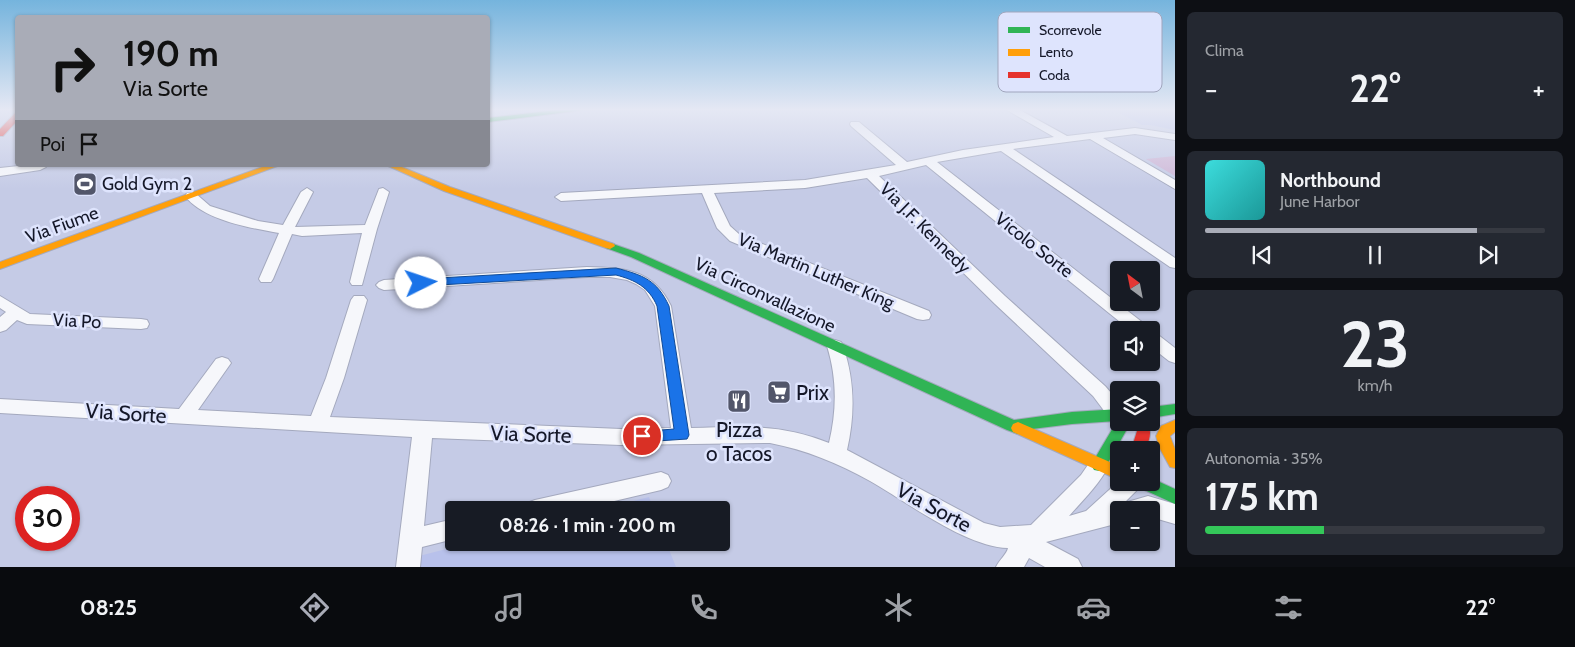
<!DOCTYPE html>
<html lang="it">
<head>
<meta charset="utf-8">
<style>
	:root { --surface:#171b24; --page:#242831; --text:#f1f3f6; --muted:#9ea1a6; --line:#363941; --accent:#a9acb7 }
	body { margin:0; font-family:Cabin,sans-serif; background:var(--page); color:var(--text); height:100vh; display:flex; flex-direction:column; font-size:19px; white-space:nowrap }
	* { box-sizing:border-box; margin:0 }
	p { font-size:16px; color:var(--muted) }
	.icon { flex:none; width:28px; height:28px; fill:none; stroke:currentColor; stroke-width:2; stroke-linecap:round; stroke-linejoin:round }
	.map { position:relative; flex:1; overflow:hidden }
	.sheet { display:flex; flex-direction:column; gap:12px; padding:12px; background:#0d0f14; width:400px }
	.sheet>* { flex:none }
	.banner { position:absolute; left:15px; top:15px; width:475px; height:152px; border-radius:5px; box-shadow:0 1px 4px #0004; background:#a9acb7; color:#111; overflow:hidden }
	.needle { width:32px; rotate:328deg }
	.buttons { position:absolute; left:1110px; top:261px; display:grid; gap:10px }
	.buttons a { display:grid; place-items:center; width:50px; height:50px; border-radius:5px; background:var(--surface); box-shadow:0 1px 4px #0004; font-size:25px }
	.speed { position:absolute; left:15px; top:486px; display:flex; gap:10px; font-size:25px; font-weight:700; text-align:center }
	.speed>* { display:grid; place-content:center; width:65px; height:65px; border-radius:50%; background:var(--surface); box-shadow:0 1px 4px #0004; line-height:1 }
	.speed .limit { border:8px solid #d22; background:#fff; color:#111 }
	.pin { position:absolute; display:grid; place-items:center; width:42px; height:42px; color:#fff; margin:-21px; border:2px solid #fff; border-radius:50%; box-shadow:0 1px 5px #0007 }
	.me { position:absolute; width:55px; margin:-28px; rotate:86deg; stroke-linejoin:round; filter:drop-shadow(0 0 4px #0008) }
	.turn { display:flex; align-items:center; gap:18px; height:105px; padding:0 25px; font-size:22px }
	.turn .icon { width:65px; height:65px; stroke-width:2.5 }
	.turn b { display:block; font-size:35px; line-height:42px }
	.then { display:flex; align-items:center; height:48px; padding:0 25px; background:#0003; gap:10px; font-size:19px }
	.big { font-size:38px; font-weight:700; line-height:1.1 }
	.sheet .tile { flex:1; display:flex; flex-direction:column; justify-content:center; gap:8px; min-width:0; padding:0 18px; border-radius:8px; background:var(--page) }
	.sheet .dial { align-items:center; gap:0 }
	.dial b { font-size:65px; line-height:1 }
	.song { display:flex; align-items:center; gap:15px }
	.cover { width:60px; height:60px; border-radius:8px; background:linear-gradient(135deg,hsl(180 70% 55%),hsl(180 70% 35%)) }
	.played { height:5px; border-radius:2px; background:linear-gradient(90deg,var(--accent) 80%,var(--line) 80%) }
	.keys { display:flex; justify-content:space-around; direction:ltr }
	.heat { display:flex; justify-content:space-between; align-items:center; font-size:28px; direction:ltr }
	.charge { height:8px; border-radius:4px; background:linear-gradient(90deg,#34c759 35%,var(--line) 0) }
	.trip { position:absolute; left:445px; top:501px; width:285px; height:50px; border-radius:5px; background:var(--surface); box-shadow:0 1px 4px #0004; font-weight:700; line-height:50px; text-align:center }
	.tab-bar { display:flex; height:80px; justify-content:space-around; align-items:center; background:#090b0e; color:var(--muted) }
	.tab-bar .icon { width:35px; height:35px }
	.tab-bar .current { color:var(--accent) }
	.tab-bar b { font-size:22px; color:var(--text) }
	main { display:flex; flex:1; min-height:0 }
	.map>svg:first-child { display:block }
	.built { fill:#b8c1eb }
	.green { fill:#ceb6d6 }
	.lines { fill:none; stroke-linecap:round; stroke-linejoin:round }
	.street-casing { stroke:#a4a9be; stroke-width:2 }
	.fast-casing { stroke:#a4a9be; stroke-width:2 }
	.slow-casing { stroke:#a4a9be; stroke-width:2 }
	.jam-casing { stroke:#a4a9be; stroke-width:2 }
	.street { fill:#f6f7fb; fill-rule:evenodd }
	.fast { fill:#30b455; fill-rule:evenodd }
	.slow { fill:#ff9f0a; fill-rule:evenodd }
	.jam { fill:#e5322d; fill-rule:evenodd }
	.route { fill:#1a73e8; stroke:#114b97 }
	.labels { text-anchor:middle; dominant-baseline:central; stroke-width:5; stroke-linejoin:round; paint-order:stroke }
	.poi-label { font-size:18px; fill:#141728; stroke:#dee4fd; text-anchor:start }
	.street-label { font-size:18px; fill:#141728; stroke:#dee4fd }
	.near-poi-label { font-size:21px; fill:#141728; stroke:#dee4fd; text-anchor:start }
	.near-street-label { font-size:21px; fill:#141728; stroke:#dee4fd }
	.key { fill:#dee4fd; stroke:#a1a6bd; stroke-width:1 }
	.key-label { font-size:14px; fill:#141728 }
</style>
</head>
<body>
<main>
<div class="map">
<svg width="1175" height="567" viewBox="0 0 1175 567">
	<rect width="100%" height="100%" fill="#c5cbe6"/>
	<g class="built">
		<polygon points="1112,109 1175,109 1175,130 1150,125 1142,125"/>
		<polygon points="649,497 654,510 597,510"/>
		<polygon points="666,542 676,567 420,567 419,556 470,543"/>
	</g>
	<polygon class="green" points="1175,156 1175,176 1146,159"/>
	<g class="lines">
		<g class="street-casing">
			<g id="street">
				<polygon points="1005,109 1018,109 1067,136 1135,128 1175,134 1175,140 1135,134 1103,138 1175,180 1175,189 1090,139 1013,149 1175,258 1175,268 1170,267 1001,151 937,162 1147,326 1149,330 1130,330 926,165 879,176 1005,296 1105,386 1119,402 1119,418 1105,412 1093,396 995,304 867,178 805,188 714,193 730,226 740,235 929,311 931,315 929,319 923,320 917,319 730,241 717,228 702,193 561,201 555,197 561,193 805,180 896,165 851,126 850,124 851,122 859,122 907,162 963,150 1054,137"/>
				<polygon points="28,165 44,165 46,167 40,170 0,176 0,168"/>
				<path d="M307 188 313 192 295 227 365 225 379 189 383 188 389 192 377 229 362 285H352L350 282 362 233 302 236 292 234 273 279 271 282H261L259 279 279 233C250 228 203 220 185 196L187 193H195L210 206 258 221 283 225 301 192Z"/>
				<path d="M587 267C624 268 653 269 671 306L691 428C742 427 780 423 829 443 837 410 837 378 827 346L829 342 835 340 841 342 843 346C855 381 855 415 847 450L984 523 1000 527 1031 525 1081 475 1092 459 1099 456 1106 459 1109 465C1099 485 1083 500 1069 516L1086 511 1119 481V482H1142L1139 488 1124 503 1148 496 1175 504V524L1151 517V510H1119V523L1046 542 1078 559 1082 567H1045L1029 558 1024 567H996C999 560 1007 554 1008 548 966 547 907 502 870 481 838 463 806 450 770 443L621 445 432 438 424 526 454 519V539L422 547 420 567H396L412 437 0 413V399L179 409 216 359 222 357 228 359 231 363 198 410 311 416 326 378 351 300 354 296H364L367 300 344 378 330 417 621 429 671 428 655 306 645 290 636 284 627 280 610 277H587L384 290 379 288 376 285 379 282 384 280Z"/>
				<polygon points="0,296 30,314 141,319 147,320 149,324 147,328 141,329 27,324 17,320 6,330 0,332 0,317 6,312 0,308"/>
				<polygon points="1151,332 1157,334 1175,348 1175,363 1169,361 1151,347"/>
				<polygon points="661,472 668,475 671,481 668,487 661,490 576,510 524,510 527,503 535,500"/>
			</g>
		</g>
		<g class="fast-casing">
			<g id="fast">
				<polygon points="564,109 591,109 488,122 488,118"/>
				<polygon points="610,243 639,253 1014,420 1072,412 1119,409 1119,422 1131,422 1104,470 1099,471 1094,470 1091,465 1117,421 1072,424 1024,430 1018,434 1007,430 631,257 606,248 605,246"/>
				<polygon points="1175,404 1175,414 1151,418 1151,407"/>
				<polygon points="1151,478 1175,489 1175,504 1138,487 1136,482 1151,482"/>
			</g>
		</g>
		<g class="slow-casing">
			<g id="slow">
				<polygon points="268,165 280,165 0,269 0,262"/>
				<polygon points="386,165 397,165 450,187 614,244 615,246 610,249 606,248 444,191"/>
				<polygon points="1175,420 1175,432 1170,436 1175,449 1175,468 1170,467 1159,447 1156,436 1161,426"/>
				<polygon points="1018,422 1119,466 1119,480 1013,432 1011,428 1013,424"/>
			</g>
		</g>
		<g class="jam-casing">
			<g id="jam">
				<polygon points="15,113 18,113 18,120 3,136 0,136 0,129"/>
				<path d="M1131 422H1147C1153 433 1149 440 1145 450H1131L1137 431Z"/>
			</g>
		</g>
		<use href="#street" class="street"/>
		<use href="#fast" class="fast"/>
		<use href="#slow" class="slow"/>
		<use href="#jam" class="jam"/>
	</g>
	<linearGradient id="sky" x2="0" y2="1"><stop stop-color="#75b4dd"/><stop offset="0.58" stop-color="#e5e8f4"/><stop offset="1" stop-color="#e5e8f4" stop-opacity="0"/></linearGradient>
	<rect width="1175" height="189" fill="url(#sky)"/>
	<path class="route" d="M616 268C643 275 657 280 669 306L689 435 687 439 642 442 637 441 635 436 637 432 674 429 657 306C649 287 635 280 616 275L421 286 415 283 421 279Z"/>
	<defs>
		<g id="stadium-square" transform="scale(1.25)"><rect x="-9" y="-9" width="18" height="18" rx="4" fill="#52566a" stroke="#dee4fd"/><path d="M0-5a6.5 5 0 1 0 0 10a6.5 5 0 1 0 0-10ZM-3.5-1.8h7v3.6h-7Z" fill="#fff"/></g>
		<g id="supermarket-square" transform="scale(1.25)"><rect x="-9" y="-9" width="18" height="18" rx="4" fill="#52566a" stroke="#dee4fd"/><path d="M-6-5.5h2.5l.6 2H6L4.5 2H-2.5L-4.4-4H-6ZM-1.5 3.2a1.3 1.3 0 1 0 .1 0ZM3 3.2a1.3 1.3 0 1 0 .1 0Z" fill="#fff"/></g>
		<g id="restaurant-square" transform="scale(1.25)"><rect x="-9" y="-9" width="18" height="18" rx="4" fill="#52566a" stroke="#dee4fd"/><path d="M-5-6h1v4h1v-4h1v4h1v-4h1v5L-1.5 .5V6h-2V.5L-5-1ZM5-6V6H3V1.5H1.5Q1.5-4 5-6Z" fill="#fff"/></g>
	</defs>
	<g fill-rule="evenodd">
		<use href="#stadium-square" x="85" y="184"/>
		<use href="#supermarket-square" x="779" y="392"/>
		<use href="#restaurant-square" x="739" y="401"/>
	</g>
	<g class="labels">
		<g class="poi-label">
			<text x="102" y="184">Gold Gym 2</text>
		</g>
		<g class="street-label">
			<text transform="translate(62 225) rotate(-20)">Via Fiume</text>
			<text transform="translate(925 228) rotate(45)">Via J.F. Kennedy</text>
			<text transform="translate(1034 245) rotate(38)">Vicolo Sorte</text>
			<text transform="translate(816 271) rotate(23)">Via Martin Luther King</text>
			<text transform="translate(765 295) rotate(25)">Via Circonvallazione</text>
			<text transform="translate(77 321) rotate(3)">Via Po</text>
		</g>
		<g class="near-poi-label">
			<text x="796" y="392">Prix</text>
			<text x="739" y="429" text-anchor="middle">Pizza<tspan x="739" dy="24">o Tacos</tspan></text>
		</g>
		<g class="near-street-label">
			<text transform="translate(126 413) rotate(4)">Via Sorte</text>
			<text transform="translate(531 434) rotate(2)">Via Sorte</text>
			<text transform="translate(934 507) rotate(28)">Via Sorte</text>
		</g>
	</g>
	<rect x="998" y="12" width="164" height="80" rx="8" class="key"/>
	<rect x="1008" y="27" width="22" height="6" fill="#30b455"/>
	<rect x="1008" y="49" width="22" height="7" fill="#ff9f0a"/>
	<rect x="1008" y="72" width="22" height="6" fill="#e5322d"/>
	<g class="key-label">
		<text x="1039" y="35">Scorrevole</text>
		<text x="1039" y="57">Lento</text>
		<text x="1039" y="80">Coda</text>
	</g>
</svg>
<div class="buttons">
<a><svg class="needle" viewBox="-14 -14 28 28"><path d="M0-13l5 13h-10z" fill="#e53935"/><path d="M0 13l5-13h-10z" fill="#9ea1a6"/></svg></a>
<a><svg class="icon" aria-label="sound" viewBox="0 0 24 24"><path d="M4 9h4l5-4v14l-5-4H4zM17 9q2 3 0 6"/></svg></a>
<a><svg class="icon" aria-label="layers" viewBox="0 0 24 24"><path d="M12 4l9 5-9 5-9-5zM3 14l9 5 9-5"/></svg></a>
<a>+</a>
<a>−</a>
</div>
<div class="speed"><div class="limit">30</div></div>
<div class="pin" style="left:642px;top:436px;background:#d93025"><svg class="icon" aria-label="arrive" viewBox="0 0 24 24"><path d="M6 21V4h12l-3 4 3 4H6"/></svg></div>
<svg class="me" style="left:421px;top:283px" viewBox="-20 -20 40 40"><circle r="19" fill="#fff"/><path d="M0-13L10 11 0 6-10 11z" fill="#1a73e8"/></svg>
<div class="trip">08:26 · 1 min · 200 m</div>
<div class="banner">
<div class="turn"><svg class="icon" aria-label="right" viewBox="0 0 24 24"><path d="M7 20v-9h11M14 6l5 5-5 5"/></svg><div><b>190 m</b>Via Sorte</div></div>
<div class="then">Poi<svg class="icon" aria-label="arrive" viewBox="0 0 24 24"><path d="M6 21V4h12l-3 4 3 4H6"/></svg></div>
</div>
</div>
<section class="sheet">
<div class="tile"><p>Clima</p>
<div class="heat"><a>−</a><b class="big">22°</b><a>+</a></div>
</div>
<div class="tile">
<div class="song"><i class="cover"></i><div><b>Northbound</b><p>June Harbor</p></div></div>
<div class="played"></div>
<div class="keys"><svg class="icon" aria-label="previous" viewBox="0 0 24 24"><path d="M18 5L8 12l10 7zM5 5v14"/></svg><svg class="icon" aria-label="pause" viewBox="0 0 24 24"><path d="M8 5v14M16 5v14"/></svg><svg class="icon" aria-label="next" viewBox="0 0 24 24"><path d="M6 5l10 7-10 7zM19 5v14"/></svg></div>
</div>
<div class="tile dial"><b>23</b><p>km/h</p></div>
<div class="tile"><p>Autonomia · 35%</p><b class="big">175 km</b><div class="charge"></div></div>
</section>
</main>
<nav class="tab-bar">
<b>08:25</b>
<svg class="icon current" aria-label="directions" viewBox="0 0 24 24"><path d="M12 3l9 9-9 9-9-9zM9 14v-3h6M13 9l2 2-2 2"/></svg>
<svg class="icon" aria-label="music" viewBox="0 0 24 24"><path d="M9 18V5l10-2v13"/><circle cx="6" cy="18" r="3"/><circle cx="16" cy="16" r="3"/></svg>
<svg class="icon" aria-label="phone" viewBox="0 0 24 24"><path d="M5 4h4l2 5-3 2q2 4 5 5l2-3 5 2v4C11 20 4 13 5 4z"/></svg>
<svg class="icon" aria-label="climate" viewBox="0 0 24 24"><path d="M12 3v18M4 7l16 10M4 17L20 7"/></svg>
<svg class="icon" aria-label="car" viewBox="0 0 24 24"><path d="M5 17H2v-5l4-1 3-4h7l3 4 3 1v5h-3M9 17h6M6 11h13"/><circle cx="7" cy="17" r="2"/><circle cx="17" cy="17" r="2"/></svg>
<svg class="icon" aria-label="filters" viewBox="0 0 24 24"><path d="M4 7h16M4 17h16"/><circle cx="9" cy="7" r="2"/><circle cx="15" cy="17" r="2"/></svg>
<b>22°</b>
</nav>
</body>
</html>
